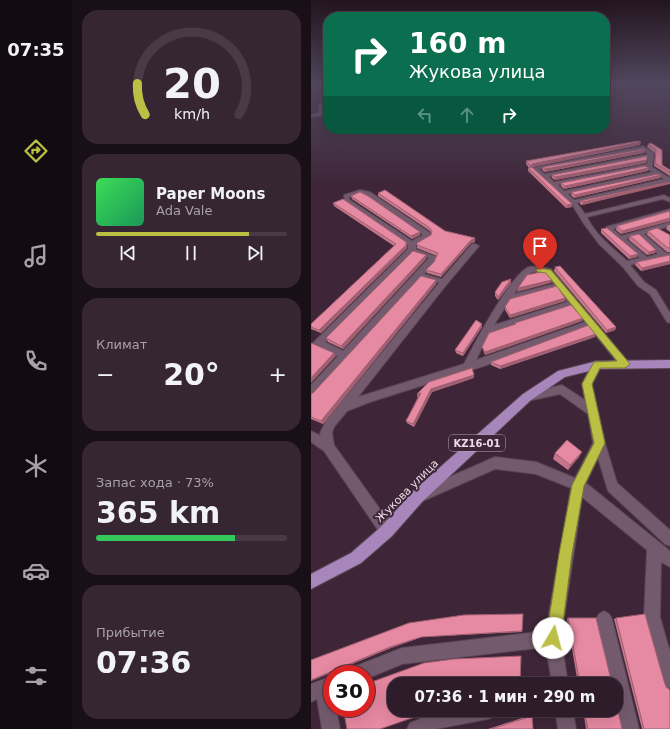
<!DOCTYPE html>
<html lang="ru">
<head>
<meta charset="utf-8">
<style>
	:root { --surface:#2e1c2a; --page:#362532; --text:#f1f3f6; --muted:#a7a1a8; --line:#493a47; --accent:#bbc045 }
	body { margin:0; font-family:"DejaVu Sans",sans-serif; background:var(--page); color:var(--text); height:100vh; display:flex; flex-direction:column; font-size:15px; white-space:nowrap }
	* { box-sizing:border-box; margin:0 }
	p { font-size:13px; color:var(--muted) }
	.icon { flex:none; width:22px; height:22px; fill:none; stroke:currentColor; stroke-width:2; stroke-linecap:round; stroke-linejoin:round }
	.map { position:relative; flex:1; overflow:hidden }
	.side { display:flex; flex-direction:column; gap:10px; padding:10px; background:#190f17; width:239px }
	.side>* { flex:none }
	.top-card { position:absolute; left:12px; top:12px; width:287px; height:122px; border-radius:16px; box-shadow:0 4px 16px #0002,0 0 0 1px var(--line); background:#0b6e4f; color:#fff; overflow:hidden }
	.speed { position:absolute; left:12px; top:665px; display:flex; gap:8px; font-size:20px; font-weight:700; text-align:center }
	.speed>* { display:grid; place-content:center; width:52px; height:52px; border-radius:50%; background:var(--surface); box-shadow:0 4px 16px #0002,0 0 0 1px var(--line); line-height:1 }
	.speed .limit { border:6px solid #d22; background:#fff; color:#111 }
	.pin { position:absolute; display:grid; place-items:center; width:34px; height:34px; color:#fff; margin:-41px -17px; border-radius:50% 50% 50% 0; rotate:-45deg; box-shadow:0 0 4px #0007 }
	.pin .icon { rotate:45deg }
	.me { position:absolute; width:44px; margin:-22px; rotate:8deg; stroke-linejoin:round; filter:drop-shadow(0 0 3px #0008) }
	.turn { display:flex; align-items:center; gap:14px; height:84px; padding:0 20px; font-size:18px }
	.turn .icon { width:52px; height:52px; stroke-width:2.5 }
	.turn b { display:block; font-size:28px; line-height:34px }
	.lanes { display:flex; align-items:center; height:38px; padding:0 20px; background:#0003; justify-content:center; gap:20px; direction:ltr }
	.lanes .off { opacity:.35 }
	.big { font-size:30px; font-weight:700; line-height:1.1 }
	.side .widget { flex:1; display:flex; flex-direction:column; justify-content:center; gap:6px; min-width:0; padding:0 14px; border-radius:16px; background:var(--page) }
	.side .dial { align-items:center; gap:0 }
	.dial svg { height:104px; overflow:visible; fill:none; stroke:var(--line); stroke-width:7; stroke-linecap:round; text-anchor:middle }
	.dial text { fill:var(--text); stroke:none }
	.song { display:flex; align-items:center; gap:12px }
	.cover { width:48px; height:48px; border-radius:6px; background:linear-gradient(135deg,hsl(130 70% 55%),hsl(150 70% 35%)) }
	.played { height:4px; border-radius:2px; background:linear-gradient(90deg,var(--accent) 80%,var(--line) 80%) }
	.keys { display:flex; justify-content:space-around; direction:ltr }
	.heat { display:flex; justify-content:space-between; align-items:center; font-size:22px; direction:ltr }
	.charge { height:6px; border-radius:3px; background:linear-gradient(90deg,#34c759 73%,var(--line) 0) }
	.trip { position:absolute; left:76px; top:677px; width:236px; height:40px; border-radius:16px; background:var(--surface); box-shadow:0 4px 16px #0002,0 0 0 1px var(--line); font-weight:700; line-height:40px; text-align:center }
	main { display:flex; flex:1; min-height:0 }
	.dock { display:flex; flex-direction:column; width:72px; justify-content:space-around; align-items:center; background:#120b11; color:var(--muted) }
	.dock .icon { width:28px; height:28px }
	.dock .selected { color:var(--accent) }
	.dock b { font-size:18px; color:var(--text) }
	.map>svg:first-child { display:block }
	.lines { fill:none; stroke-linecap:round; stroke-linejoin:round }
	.minor-casing { stroke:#574453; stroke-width:2 }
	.major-casing { stroke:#574453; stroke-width:2 }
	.minor { fill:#745a6d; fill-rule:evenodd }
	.major { fill:#a885ba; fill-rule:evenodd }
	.wall { fill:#c6768b }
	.shaded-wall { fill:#a16071 }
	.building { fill:#e689a2; stroke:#a16071 }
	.route { fill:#bbc045; stroke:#7a7d2d }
	.labels { text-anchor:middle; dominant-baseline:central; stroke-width:4; stroke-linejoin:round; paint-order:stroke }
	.shield { fill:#3e2638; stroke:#b6a5b2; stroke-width:1 }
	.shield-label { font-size:10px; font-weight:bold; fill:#eadbe6 }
	.street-label { font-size:11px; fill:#eadbe6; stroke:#3e2638 }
</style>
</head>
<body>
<main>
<nav class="dock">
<b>07:35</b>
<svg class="icon selected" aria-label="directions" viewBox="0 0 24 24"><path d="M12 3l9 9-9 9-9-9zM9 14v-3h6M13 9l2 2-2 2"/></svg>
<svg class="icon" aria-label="music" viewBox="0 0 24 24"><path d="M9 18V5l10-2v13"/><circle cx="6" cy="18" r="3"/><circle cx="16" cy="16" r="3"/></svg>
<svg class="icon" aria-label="phone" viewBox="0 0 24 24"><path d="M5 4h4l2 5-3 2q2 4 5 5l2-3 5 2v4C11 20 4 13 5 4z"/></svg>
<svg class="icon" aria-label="climate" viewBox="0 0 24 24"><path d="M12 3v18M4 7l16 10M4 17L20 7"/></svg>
<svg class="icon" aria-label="car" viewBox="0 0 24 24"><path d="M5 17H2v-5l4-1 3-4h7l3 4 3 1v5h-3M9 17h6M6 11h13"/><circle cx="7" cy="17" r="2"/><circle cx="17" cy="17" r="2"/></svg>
<svg class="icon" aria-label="filters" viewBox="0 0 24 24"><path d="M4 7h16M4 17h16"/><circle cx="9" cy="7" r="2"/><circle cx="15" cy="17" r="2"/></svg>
</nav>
<section class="side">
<div class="widget dial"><svg viewBox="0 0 100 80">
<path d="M14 69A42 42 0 1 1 86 69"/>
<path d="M14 69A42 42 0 0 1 8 45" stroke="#bbc045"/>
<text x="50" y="56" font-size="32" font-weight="700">20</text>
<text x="50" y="72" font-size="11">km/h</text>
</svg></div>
<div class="widget">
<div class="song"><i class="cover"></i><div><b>Paper Moons</b><p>Ada Vale</p></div></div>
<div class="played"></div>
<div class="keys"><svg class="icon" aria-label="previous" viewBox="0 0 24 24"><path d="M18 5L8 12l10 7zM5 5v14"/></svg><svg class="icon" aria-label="pause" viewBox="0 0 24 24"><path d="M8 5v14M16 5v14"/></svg><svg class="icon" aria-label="next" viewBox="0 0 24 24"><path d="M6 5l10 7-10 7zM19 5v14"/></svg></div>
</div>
<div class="widget"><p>Климат</p>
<div class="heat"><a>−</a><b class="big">20°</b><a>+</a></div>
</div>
<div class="widget"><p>Запас хода · 73%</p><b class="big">365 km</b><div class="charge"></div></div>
<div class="widget"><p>Прибытие</p><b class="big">07:36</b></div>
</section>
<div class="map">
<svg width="359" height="729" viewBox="0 0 359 729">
	<rect width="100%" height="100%" fill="#3e2638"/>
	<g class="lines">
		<g class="minor-casing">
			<g id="minor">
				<polygon points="0,84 17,84 17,85 0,86"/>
				<polygon points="10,104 12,105 12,115 0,117 0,115 8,113 8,105"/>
				<path d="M332 146 343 153 341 167 359 178V182L266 203 274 214 353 195 359 198V202L352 199 276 217C284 235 302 248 316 261L329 258 295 229V227L359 209V213L302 229 310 236 359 222V226L333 234 355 253H359V257L319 265 333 282 345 290 359 313V323L356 322 339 294 327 286 311 266 288 244 273 224 260 203 221 168ZM331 150 337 154 234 174 228 169ZM337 157 336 164 243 182 238 177ZM333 167 341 172 253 191 247 185ZM346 175 353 179 263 200 257 194ZM327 236 347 254 336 257 315 239Z"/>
				<path d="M49 190 59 192 118 232 120 236 119 238 105 245V249L126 257 122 265 113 274 131 279 161 244H164L168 246 136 284 47 397 153 364C163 344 200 274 218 267 224 265 234 268 240 269L319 364 318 367H310L278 327 173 366 59 402 36 411 23 427 21 433 23 445 81 526 83 531 81 536 76 538 71 536 13 451 0 442V431L10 436 9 433 15 421 128 283 110 278 4 395 0 396V385L27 356 4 345 2 343 4 341 97 249V245L34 202 33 195ZM49 194 55 195 112 235 101 241 39 200 38 197ZM102 253 118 258 32 351 14 342ZM222 272 234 273 243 284 203 294 215 276ZM246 288 256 302 183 325 198 301ZM260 307 274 322 165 360 178 333Z"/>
				<polygon points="286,361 290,362 291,365 281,384 294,443 306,483 359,530 359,546 354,544 297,491 287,458 275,483 359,551 359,567 350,562 349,617 359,652 359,688 353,686 351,680 333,617 336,550 271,497 250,638 257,684 241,684 235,647 91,664 55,679 55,674 38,674 40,668 91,648 235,631 260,488 225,474 184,469 114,500 109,498 108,494 109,490 184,457 225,462 264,478 282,443 277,414 249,394 217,401 213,400 212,397 213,394 217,393 251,385 274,400 271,384 282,362"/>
				<polygon points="293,611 298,614 301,619 328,729 310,729 305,707 305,684 300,684 285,619 288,614"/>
				<polygon points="21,676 21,708 25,708 29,729 11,729 6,699 0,702 0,684"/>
				<polygon points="131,710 186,710 183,716 177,719 125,729 96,729 99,723"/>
				<polygon points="244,710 262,710 265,729 247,729"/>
			</g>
		</g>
		<g class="major-casing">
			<polygon id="major" points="359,360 359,368 286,369 254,377 220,400 111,502 81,536 50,563 0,589 0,574 40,553 71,526 101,492 212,394 247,371 286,361"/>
		</g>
		<use href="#minor" class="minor"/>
		<use href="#major" class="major"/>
	</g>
	<g class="wall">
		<polygon points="17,84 17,87 8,88 8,85"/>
		<polygon points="337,144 351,150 351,165 359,170 359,176 343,166 344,153 336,147"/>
		<polygon points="329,145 221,167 220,167 261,204 261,207 255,208 217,171 217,168 218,168 215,164 215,161"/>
		<polygon points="333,153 234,172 231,170 232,167"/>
		<polygon points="335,163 244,180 241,178 241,175"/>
		<polygon points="337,171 253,189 250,186 250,183"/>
		<polygon points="350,175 349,178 263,198 260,195 261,192"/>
		<polygon points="359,182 271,205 269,204 269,201"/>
		<polygon points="67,193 134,231 164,238 164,242 160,243 130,277 116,273 115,270 123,262 126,256 106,248 106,245 120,235 120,234 119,231 67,196"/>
		<polygon points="40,196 109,232 109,235 101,239 41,199"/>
		<polygon points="22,203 95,242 96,248 10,333 0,329 0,324 83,246 23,206"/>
		<polygon points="359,211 359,221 310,234 305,230 306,226"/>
		<polygon points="357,225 359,225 359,232 355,229"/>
		<polygon points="290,229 326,257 318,259 290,233"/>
		<polygon points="337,231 359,235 359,252 356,252 336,235"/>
		<polygon points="319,236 344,253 336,255 318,240"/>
		<polygon points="359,255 359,264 330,271 324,265 326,262"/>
		<polygon points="115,259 32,349 17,342 15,338"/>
		<polygon points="244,267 305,327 304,330 295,333 243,271"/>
		<polygon points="125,280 125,284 12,424 0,419 0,394 2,393"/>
		<polygon points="200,283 187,300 184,296 184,292"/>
		<polygon points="254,298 254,301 199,318 194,310 194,307"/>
		<polygon points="272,318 271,321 174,355 172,350 171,347 204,325 204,323"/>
		<polygon points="171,324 171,327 152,356 145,353 144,350"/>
		<polygon points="284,337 189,369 180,365 180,362"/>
		<polygon points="163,378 121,392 103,427 96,423 95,421 107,397 106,397 106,394"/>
		<polygon points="244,453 268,457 257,470 242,459"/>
		<polygon points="257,618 301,684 267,684 256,619"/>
		<polygon points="305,618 353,681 359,729 331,729 303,619"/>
		<polygon points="98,623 211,631 211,632 111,637 80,648 0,681 0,660"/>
		<polygon points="306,708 311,729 275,729 272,710 305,710"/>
		<polygon points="220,715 221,716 222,729 177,729"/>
	</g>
	<g class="shaded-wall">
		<polygon points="330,142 329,145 221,167 220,169 221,164"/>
		<polygon points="334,150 333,153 234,172 235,169"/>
		<polygon points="336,160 335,163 244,180 244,177"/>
		<polygon points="338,168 337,171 253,189 254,186"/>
		<polygon points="350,175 349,178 263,198 264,195"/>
		<polygon points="359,182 359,184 271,205 272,202"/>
		<polygon points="261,204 261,207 255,208 256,205"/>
		<polygon points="359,218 359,221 310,234 311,231"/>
		<polygon points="109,232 109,235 101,239 100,236"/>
		<polygon points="164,238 164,242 160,243 130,277 130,274 160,240"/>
		<polygon points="95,242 96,248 10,333 8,330"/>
		<polygon points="345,250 344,253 336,255 338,252"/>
		<polygon points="327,254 326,257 318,259 319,256"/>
		<polygon points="115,255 115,259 32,349 30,346"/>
		<polygon points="359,261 359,264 330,271 331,268"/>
		<polygon points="200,279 200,283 187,300 187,297"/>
		<polygon points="125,280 125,284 12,424 10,421"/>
		<polygon points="241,280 240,283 206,292 207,288"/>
		<polygon points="254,298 254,301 199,318 199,315"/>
		<polygon points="272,318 271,321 174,355 174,352"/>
		<polygon points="171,324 171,327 152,356 152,353"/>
		<polygon points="305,327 304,330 295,333 296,330"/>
		<polygon points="285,334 284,337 189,369 189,366"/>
		<polygon points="23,353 25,356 0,383 0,378"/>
		<polygon points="163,375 163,378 121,392 103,427 102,424 120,389"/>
		<polygon points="110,393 110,396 106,397 106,394"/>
		<polygon points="271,452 268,457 257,470 259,465"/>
		<polygon points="110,637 111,637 80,648 0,681 0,680 79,647"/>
	</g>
	<g class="building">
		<polygon points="13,84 17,84 17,85 8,85"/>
		<polygon points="327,141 330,142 221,164 220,166 215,161"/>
		<polygon points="340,143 351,150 351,165 359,170 359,172 344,163 345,150 337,144"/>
		<polygon points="332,149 334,150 235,169 232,167"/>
		<polygon points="336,156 336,160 244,177 241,175"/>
		<polygon points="334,166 338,168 254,186 250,183"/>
		<polygon points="221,167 261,204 256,205 217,168"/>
		<polygon points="347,174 350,175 264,195 261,192"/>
		<polygon points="359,182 272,202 269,201"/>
		<polygon points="74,190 134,231 164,238 160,240 130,274 115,270 123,262 127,253 106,245 106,243 120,235 121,232 119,228 67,193"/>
		<polygon points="49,192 57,196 109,232 100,236 40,196"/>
		<polygon points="32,199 95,242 95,245 8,330 0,327 0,324 85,244 22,203"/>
		<polygon points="359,211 359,218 311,231 306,226"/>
		<polygon points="296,228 327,254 319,256 290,229"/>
		<polygon points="346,228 359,235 359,248 357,248 337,231"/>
		<polygon points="328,234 345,250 338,252 319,236"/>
		<polygon points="102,251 115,255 30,346 15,338"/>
		<polygon points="359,255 359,261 331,268 326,262"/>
		<polygon points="249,266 305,327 296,330 244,267"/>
		<polygon points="234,271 241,280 207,288 216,275"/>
		<polygon points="110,276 125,280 10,421 0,417 0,394 2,393"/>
		<polygon points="200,279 187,297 184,292 191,282"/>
		<polygon points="246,286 254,298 199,315 194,307 199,299"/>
		<polygon points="260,305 272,318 174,352 171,347 178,333 205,324 204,323"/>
		<polygon points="165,320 171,324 152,353 144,350"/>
		<polygon points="278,325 285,334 189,366 180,362"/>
		<polygon points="0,343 23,353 0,378"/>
		<polygon points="161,368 163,375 120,389 102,424 95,421 110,393 106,394 118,382"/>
		<polygon points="256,440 271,452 259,465 244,453"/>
		<polygon points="212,614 211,631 110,637 79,647 0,680 0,660 98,623 153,615"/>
		<polygon points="334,614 353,681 355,687 358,689 359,691 359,729 333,729 305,618"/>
		<polygon points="257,618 285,618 301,684 269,684"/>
		<polygon points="210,656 209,684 83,684 83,710 127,710 98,719 69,729 36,729 32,708 55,708 55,684 113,663 143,659"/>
		<polygon points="305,702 311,729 277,729 273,710 305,710"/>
		<polygon points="221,716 222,729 180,729"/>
	</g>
	<linearGradient id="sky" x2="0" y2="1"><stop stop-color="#22151f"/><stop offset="0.45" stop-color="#52475e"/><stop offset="1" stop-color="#52475e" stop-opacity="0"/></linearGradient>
	<rect width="359" height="186" fill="url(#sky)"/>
	<polygon class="route" points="229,268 240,270 319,364 314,368 289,368 281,384 294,443 273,486 261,554 250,638 248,643 242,645 237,643 235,638 248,554 261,485 283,443 271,384 283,362 306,361 235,273 227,272 225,270"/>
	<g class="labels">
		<rect class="shield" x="138" y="435" width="56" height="16" rx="3"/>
		<g class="shield-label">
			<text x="166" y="443">KZ16-01</text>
		</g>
		<g class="street-label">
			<text transform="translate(96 491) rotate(-45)">Жукова улица</text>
		</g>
	</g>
</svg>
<div class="speed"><div class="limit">30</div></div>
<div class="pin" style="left:229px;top:270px;background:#d93025"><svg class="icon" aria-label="arrive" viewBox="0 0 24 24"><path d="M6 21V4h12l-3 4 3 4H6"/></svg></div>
<svg class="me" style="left:242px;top:638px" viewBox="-20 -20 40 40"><circle r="19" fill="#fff"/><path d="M0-13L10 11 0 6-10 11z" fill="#bbc045"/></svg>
<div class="trip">07:36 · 1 мин · 290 m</div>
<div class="top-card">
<div class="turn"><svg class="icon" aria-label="right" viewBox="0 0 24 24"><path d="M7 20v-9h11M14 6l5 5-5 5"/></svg><div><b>160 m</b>Жукова улица</div></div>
<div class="lanes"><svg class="icon off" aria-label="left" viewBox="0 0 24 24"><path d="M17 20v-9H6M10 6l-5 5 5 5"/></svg><svg class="icon off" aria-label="ahead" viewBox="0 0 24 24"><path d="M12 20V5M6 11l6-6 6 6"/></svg><svg class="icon" aria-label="right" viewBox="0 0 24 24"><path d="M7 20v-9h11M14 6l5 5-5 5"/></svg></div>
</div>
</div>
</main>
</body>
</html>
